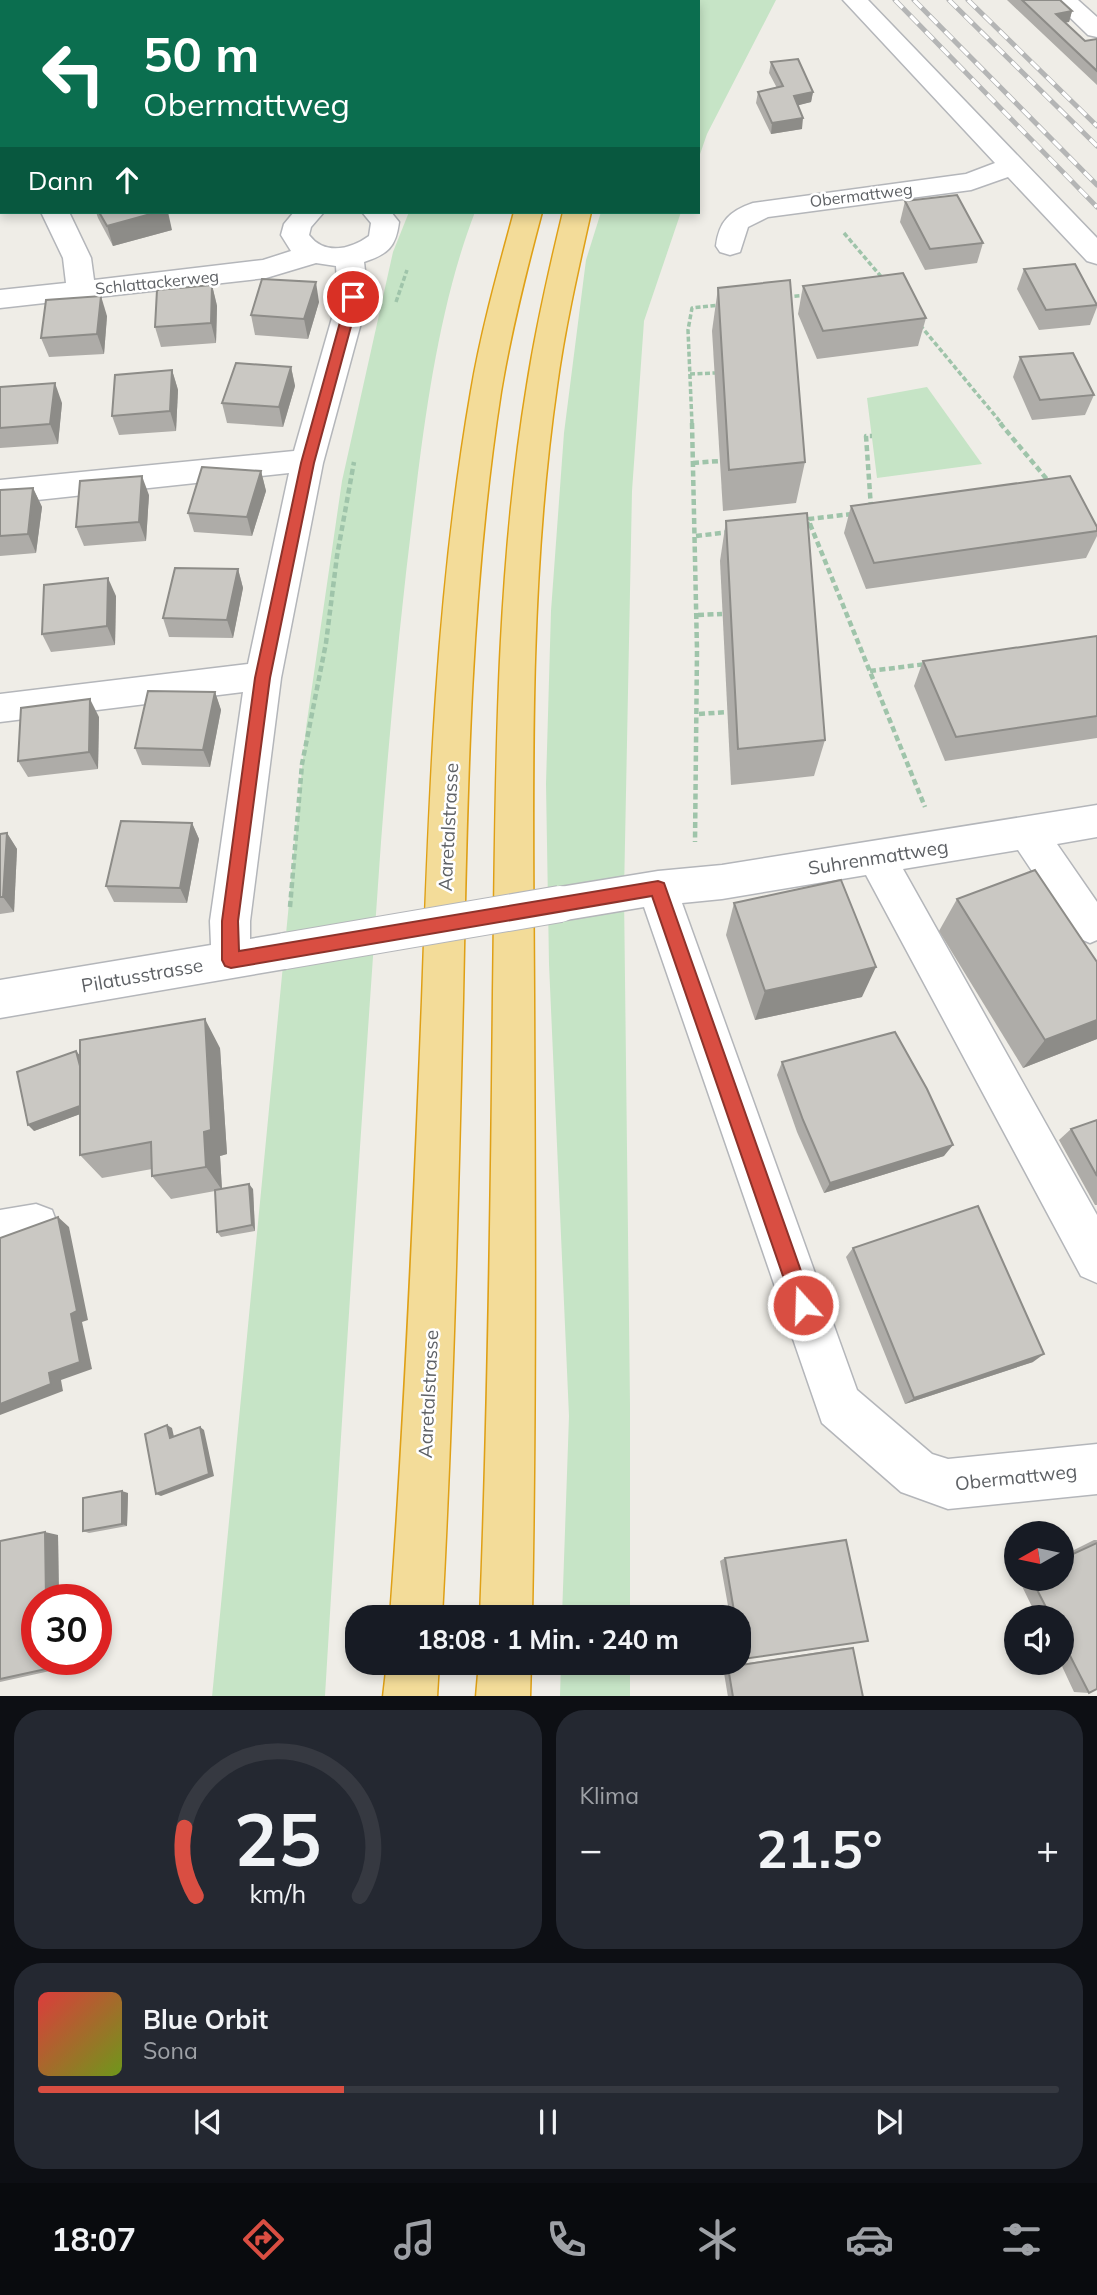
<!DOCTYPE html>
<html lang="de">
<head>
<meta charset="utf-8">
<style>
	:root { --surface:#171b24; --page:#242831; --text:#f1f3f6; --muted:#9ea1a6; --line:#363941; --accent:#d94e42 }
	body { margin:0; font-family:Mulish,sans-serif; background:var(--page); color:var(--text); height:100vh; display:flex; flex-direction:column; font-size:26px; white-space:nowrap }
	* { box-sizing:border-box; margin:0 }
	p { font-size:23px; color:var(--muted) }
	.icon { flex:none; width:38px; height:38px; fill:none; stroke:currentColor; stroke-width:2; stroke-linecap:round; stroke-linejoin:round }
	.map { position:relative; height:1696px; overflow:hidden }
	.drawer { display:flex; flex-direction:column; gap:14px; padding:14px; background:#0d0f14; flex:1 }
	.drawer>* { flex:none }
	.hud { position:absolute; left:0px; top:0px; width:700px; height:214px; box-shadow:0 4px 10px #0003; background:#0b6e4f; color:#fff; overflow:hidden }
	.needle { width:46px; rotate:261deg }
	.buttons { position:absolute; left:1004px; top:1521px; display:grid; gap:14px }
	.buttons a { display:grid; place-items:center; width:70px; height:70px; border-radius:50%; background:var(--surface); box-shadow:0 4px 10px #0003; font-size:35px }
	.speed { position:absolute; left:21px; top:1584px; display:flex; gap:14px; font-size:35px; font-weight:700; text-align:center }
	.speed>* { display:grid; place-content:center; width:91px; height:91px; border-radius:50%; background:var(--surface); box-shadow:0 4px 10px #0003; line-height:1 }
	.speed .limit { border:10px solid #d22; background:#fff; color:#111 }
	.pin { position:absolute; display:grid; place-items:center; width:60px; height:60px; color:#fff; margin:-30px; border:4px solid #fff; border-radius:50%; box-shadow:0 2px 7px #0007 }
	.me { position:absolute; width:77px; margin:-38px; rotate:340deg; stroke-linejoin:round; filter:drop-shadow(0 0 5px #0008) }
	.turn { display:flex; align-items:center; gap:24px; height:147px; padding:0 28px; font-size:32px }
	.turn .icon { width:91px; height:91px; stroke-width:2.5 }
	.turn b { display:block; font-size:49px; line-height:60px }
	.then { display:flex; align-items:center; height:66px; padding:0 28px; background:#0003; gap:14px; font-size:26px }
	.big { font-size:52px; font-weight:700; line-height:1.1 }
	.drawer .widget { flex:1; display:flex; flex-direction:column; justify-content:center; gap:10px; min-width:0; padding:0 24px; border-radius:28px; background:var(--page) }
	.drawer .dial { align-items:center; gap:0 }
	.dial svg { height:182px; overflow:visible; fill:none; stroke:var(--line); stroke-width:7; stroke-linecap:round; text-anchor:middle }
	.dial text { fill:var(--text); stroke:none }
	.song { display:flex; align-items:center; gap:21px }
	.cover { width:84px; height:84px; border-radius:10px; background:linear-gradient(135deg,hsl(0 70% 55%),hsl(80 70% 35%)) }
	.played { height:7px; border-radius:4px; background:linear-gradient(90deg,var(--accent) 30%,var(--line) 30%) }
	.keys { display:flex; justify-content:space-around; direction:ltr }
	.heat { display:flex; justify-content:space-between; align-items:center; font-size:38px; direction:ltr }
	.drawer .tiles { flex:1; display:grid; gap:14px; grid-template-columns:1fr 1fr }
	.widget:last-child { grid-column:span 2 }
	.trip { position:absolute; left:345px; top:1605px; width:406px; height:70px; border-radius:28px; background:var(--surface); box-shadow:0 4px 10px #0003; font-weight:700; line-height:70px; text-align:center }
	.tab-bar { display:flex; height:112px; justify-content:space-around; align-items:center; background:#090b0e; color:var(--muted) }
	.tab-bar .icon { width:49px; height:49px }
	.tab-bar .current { color:var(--accent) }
	.tab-bar b { font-size:32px; color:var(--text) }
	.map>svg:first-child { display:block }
	.green { fill:#c6e4c6 }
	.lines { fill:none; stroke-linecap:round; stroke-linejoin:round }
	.minor-casing { stroke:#b4b6ba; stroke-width:3 }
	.highway-casing { stroke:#dfa016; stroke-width:3 }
	.path-far1 { stroke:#9fc4aa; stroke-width:3.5; stroke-dasharray:5 2.5; stroke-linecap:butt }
	.path { stroke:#9fc4aa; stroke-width:4.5; stroke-dasharray:6 3.5; stroke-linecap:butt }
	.minor { fill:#fff; fill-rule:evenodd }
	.highway { fill:#f3dc99; fill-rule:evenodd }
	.rail-casing { stroke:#b4b5b5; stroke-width:5 }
	.rail { stroke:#fff; stroke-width:3.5; stroke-dasharray:11; stroke-linecap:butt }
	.minor-bridge-casing { stroke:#b4b6ba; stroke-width:38; stroke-linecap:butt }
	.minor-bridge { stroke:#fff; stroke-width:36 }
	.wall { fill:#aeaca8 }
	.shaded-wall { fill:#8d8c88 }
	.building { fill:#cac8c3; stroke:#8d8c88; stroke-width:2 }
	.route { fill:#d94e42; stroke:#8d332b; stroke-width:2 }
	.labels { text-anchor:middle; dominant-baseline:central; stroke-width:5; stroke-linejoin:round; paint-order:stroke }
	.far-street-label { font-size:16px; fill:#5e6165; stroke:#fff }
	.street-label { font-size:19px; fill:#5e6165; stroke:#fff }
</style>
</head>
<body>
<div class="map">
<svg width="1097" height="1697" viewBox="0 0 1097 1697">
	<rect width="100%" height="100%" fill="#efede7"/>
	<g class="green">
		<polygon points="699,0 776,0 707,134 698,160"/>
		<path d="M409 212H475C442 297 427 400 416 490 401 607 390 724 381 842 361 1127 342 1411 325 1696L212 1697 306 728 342 481 393 252Z"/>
		<polygon points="601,212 681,212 644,321 632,491 624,893 630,1405 630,1617 562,1617 569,1416 549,964 546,784 551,611 564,433 586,260"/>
		<polygon points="927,387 982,464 877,478 867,398"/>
		<polygon points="561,1663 630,1663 630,1696 560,1696"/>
	</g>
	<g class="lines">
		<g class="minor-casing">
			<g id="minor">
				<polygon points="81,0 105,0 106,2 82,2"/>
				<polygon points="110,0 160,0 109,2"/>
				<rect x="458" y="0" width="24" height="2"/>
				<path d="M843 0H868L1097 238V264L1087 261 1008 177 971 190 768 217 748 227 740 252 730 255 720 252 716 246C719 221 730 211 753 203L966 174 995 163Z"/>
				<polygon points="1052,0 1078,0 1097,17 1097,37 1088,35"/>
				<polygon points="0,110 2,111 2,128 0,127"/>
				<path d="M41 212H69L91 258 94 280 263 260 291 251 281 235 284 224 294 212H324L311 227 309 235C325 256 351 249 369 236L371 223 362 212H391L399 222C396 247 388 254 364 262L368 297 323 463 281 678 250 921V939L285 933 299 938 305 951 299 964 285 969 0 1018V980L211 945 210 921 243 692 0 722V694L248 664 289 473 0 504V480L294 451 338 297 336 266 316 263 266 278 0 308V290L66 283 63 258Z"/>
				<polygon points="1097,805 1097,837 1057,844 1097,902 1097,940 1090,943 1076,937 1018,850 903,869 1097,1215 1097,1283 1081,1276 866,875 722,899 682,903 857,1390 932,1454 948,1459 1097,1444 1097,1494 948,1509 901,1492 822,1423 644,907 560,921 546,916 540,904 546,892 560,887 658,871 722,865"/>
				<polygon points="36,1204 52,1210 58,1226 52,1242 36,1248 0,1256 0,1210"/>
			</g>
		</g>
		<g class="highway-casing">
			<g id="highway">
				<polygon points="594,0 618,0 593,2"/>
				<polygon points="639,0 663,0 638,2"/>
				<path d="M514 212H542C526 272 511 331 501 392 470 593 467 797 463 1000 458 1206 453 1412 442 1617H390C405 1411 414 1206 422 1000 429 796 436 593 471 391 481 331 498 271 514 212Z"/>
				<path d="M563 212H591C578 270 565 327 557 386 528 587 533 791 534 994 535 1202 536 1409 532 1617H480C488 1409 491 1201 493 993 496 791 494 586 527 385 536 327 549 270 563 212Z"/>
				<polygon points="387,1662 439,1662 437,1697 383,1697"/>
				<polygon points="479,1662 531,1662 530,1697 476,1697"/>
			</g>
		</g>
		<g class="path-far1">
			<polyline points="844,233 884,280"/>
			<polyline points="787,297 806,295"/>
			<polyline points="396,302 407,270"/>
			<polyline points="920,325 1002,424"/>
			<polyline points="690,374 715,373"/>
			<polyline points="692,424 688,330 692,308 719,305"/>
		</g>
		<g class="path">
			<polyline points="692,423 697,650 695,842"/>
			<polyline points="1000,423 1050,483"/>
			<polyline points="693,463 720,461"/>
			<polyline points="871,508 866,436 872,436"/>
			<polyline points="810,524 925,807"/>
			<polyline points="805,525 810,524 809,519 852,514"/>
			<polyline points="696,536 730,532"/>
			<polyline points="698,615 722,614"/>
			<polyline points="870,671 926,664"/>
			<polyline points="699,714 727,712"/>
			<polyline points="290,907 302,764 326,643 337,556 354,462"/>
		</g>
		<use href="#minor" class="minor"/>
		<use href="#highway" class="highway"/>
		<g class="rail-casing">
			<g id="rail">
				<polyline points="895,0 1097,207"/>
				<polyline points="914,0 1097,185"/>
				<polyline points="949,0 1097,146"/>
				<polyline points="968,0 1097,126"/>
			</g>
		</g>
		<use href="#rail" class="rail"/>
		<g class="minor-bridge-casing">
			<polyline id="minor-bridge" points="285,951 560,904"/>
		</g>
		<use href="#minor-bridge" class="minor-bridge"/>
	</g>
	<g class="wall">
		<polygon points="126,0 427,0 427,2 127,2"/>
		<polygon points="1007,0 1060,0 1072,11 1069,22 1065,22 1085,41 1097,39 1097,85"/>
		<polygon points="771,62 813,92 811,102 798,105 802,129 771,134 756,103 758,92 777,88 769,73"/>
		<polygon points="905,201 983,243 977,263 925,270 900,222"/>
		<polygon points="96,212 99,212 172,230 113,246 98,218"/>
		<polygon points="1024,269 1097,303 1097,307 1090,325 1039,330 1017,289"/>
		<polygon points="212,285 217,306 216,343 161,347 155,327"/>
		<polygon points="803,286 926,318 918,346 817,359 798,314"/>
		<polygon points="718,288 805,462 796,503 723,511 712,331"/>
		<polygon points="319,302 308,339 255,335 251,315"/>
		<polygon points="107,316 104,354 49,357 41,338"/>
		<polygon points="1020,357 1094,395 1085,415 1032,420 1013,377"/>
		<polygon points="291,367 295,386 283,427 227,423 222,403"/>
		<polygon points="172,370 178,390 176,431 119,435 112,416"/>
		<polygon points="0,387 62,403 58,444 0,448"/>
		<polygon points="261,471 266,491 252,536 194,532 188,513"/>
		<polygon points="33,488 42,507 36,553 0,556 0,490"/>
		<polygon points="149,495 146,541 84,546 76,527"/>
		<polygon points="851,506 1097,527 1097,536 1086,558 866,589 844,533"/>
		<polygon points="726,521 825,740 814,776 731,785 720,561"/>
		<polygon points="238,569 243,588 233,638 169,637 163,618"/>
		<polygon points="116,596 115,645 51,652 42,634"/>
		<polygon points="1097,636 1097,738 945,761 914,686 923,661"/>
		<polygon points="215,692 221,710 210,767 142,765 135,748"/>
		<polygon points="99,717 98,769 28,777 18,761"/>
		<polygon points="192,823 199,839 187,903 114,902 106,886"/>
		<polygon points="7,833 17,849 14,912 0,914 0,834"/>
		<polygon points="957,899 1097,1039 1023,1068 939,931"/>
		<polygon points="734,903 862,997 755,1020 726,935"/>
		<polygon points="220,1048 227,1154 220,1156 222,1189 253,1189 255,1231 221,1237 217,1232 215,1191 171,1199 152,1176 152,1169 102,1178 80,1155 80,1114 34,1131 76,1051 80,1056"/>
		<polygon points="782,1062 944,1156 824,1193 797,1132 777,1075"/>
		<polygon points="1097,1120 1097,1205 1095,1205 1059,1140 1071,1129"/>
		<polygon points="853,1248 1033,1362 905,1404 846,1257"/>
		<polygon points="128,1493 127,1526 89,1533 83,1531"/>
		<polygon points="58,1535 59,1600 37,1600 59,1669 0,1682 0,1541"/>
		<polygon points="846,1540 868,1641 738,1659 738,1617 730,1617 720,1561 725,1558"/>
		<polygon points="1094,1540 1097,1540 1097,1689 1089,1693 1074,1692 1060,1662 1062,1662 1062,1617 1037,1617 1018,1578 1062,1578 1062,1556"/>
		<polygon points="845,1648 853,1648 863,1697 728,1697 723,1667"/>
	</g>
	<g class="shaded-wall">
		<polygon points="328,0 339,0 339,2 326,2"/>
		<rect x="369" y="0" width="13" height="2"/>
		<rect x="413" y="0" width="14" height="2"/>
		<polygon points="3,1 2,2 2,23 0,24 0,2"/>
		<polygon points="1072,11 1069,22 1053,25 1056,14"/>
		<polygon points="813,92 811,102 792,107 794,96"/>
		<polygon points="803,118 802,129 771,134 772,123"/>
		<polygon points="158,212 168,212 172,230 113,246 107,226"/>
		<polygon points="316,282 319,302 308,339 304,319"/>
		<polygon points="212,285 217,306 216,343 211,323"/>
		<polygon points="101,296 107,316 104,354 97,334"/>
		<polygon points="291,367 295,386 283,427 279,407"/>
		<polygon points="172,370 178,390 176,431 170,411"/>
		<polygon points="55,383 62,403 58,444 50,424"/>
		<polygon points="261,471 266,491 252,536 247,517"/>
		<polygon points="142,476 149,495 146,541 139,522"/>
		<polygon points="33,488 42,507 36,553 28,534"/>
		<polygon points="238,569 243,588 233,638 227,620"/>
		<polygon points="108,578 116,596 115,645 107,626"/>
		<polygon points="215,692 221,710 210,767 203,750"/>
		<polygon points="90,699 99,717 98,769 89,752"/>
		<polygon points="192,823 199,839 187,903 180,888"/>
		<polygon points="7,833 17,849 14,912 3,897"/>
		<polygon points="876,967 862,997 755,1020 765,991"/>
		<polygon points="205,1019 220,1048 227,1154 220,1156 222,1190 206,1167 204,1132"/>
		<polygon points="1097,1020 1097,1039 1023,1068 1045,1040"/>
		<polygon points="76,1051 82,1058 94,1109 34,1131 28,1125"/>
		<polygon points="953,1145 944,1156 824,1193 830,1183"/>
		<polygon points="249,1184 253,1189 255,1231 252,1225"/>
		<polygon points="58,1217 69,1227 88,1320 82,1322 92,1369 61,1380 63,1391 0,1415 0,1404 49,1373 71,1314"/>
		<polygon points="1044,1354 1033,1362 905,1404 914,1398"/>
		<polygon points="167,1425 172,1428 175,1441 170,1438"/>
		<polygon points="200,1427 204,1430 214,1476 161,1496 156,1494"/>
		<polygon points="122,1491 128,1493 127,1526 122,1524"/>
		<polygon points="45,1532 58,1535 59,1600 46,1600"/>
		<rect x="46" y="1659" width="13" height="10"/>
	</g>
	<g class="building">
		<polygon points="129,0 328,0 317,2 131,2"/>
		<polygon points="1022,0 1060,0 1072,11 1056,14 1085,41 1097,39 1097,71"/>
		<polygon points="798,59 813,92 794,96 803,118 772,123 758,92 783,86 771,62"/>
		<polygon points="957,195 983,243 930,249 905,201"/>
		<polygon points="99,212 158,212 107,226"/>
		<polygon points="1075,264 1097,305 1046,310 1024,269"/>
		<polygon points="903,273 926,318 823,331 803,286"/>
		<polygon points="262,279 316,282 304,319 251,315"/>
		<polygon points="790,280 805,462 729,470 718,288"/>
		<polygon points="212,285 211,323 155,327 157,290"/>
		<polygon points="101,296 97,334 41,338 46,300"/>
		<polygon points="1073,353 1094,395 1040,400 1020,357"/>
		<polygon points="236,363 291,367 279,407 222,403"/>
		<polygon points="172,370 170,411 112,416 115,375"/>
		<polygon points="55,383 50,424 0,428 0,387"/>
		<polygon points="202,467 261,471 247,517 188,513"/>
		<polygon points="142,476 139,522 76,527 80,481"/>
		<polygon points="1070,476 1097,527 1097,531 874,563 851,506"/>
		<polygon points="33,488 28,534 0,536 0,490"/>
		<polygon points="807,513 825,740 738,749 726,521"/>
		<polygon points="175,568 238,569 227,620 163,618"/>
		<polygon points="108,578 107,626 42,634 44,585"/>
		<polygon points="1097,636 1097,716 956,737 923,661"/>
		<polygon points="148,691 215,692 203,750 135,748"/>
		<polygon points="90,699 89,752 18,761 21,708"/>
		<polygon points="121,821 192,823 180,888 106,886"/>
		<polygon points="7,833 3,897 0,897 0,834"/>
		<polygon points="1035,870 1097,962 1097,1020 1045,1040 957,899"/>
		<polygon points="841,880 876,967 765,991 734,903"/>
		<polygon points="205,1019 211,1130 204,1132 206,1167 152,1176 151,1142 80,1155 80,1040"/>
		<polygon points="895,1032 927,1089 953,1145 830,1183 803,1120 782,1062"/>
		<polygon points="76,1051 80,1066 80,1106 28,1125 17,1072"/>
		<polygon points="1097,1120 1097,1176 1071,1129"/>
		<polygon points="249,1184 252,1225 217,1232 215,1190"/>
		<polygon points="978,1206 1044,1354 914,1398 853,1248"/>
		<polygon points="58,1217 77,1311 71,1314 80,1362 49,1373 51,1384 0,1404 0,1238"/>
		<polygon points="167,1425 170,1438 200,1427 209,1474 156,1494 145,1434"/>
		<polygon points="122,1491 122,1524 83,1531 83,1498"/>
		<polygon points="45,1532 46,1600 37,1600 37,1659 46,1659 46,1669 0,1679 0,1541"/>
		<polygon points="846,1540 868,1641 743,1659 738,1636 738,1617 735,1617 725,1558"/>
		<polygon points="1097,1543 1097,1689 1089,1693 1062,1640 1062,1617 1051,1617 1031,1578 1062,1578 1062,1559"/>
		<polygon points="853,1648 863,1697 733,1697 728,1667"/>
	</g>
	<polygon class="route" points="353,293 359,297 314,463 270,678 238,921 239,951 658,881 664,883 813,1305 810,1312 803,1314 796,1312 793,1305 652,896 231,968 225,966 222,960 222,921 255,678 301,463 347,297"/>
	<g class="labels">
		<g class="far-street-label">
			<text transform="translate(861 195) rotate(-7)">Obermattweg</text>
			<text transform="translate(157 282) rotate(-6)">Schlattackerweg</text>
		</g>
		<g class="street-label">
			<text transform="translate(448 827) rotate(-87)">Aaretalstrasse</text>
			<text transform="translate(878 857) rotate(-9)">Suhrenmattweg</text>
			<text transform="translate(142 975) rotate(-10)">Pilatusstrasse</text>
			<text transform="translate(428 1394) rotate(-87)">Aaretalstrasse</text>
			<text transform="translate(1016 1477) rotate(-6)">Obermattweg</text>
		</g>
	</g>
</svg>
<div class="buttons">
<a><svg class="needle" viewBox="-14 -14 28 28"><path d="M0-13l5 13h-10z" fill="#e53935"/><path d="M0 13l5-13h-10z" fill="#9ea1a6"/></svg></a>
<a><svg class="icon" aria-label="sound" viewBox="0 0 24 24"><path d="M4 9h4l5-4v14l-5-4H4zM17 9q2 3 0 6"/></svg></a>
</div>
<div class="speed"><div class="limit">30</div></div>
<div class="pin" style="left:353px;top:297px;background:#d93025"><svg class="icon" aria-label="arrive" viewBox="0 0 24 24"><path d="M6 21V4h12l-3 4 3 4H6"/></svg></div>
<svg class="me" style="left:803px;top:1305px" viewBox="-20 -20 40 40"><circle r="17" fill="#d94e42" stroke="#fff" stroke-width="3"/><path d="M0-11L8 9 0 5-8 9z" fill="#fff"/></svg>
<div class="trip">18:08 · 1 Min. · 240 m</div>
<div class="hud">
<div class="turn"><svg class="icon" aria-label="left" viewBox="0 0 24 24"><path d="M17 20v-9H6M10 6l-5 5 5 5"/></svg><div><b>50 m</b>Obermattweg</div></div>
<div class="then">Dann<svg class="icon" aria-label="ahead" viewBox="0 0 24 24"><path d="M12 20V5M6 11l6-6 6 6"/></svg></div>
</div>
</div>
<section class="drawer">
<div class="tiles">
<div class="widget dial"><svg viewBox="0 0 100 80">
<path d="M14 69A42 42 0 1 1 86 69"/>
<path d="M14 69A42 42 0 0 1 9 39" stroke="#d94e42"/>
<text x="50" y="56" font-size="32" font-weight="700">25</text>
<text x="50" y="72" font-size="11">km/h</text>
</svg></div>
<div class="widget"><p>Klima</p>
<div class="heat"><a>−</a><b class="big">21.5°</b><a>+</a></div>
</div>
<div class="widget">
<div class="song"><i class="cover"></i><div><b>Blue Orbit</b><p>Sona</p></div></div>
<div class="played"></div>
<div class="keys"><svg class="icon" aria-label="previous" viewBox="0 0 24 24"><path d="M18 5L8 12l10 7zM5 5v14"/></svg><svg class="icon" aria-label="pause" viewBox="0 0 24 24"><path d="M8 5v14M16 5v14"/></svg><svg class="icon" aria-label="next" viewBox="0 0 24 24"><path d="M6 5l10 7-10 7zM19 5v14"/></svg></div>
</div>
</div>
</section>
<nav class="tab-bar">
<b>18:07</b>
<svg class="icon current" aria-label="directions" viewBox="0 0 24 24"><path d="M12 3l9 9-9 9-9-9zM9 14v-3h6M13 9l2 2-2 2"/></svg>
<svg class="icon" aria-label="music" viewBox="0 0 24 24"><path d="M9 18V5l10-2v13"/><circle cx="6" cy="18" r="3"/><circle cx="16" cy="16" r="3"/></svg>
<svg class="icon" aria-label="phone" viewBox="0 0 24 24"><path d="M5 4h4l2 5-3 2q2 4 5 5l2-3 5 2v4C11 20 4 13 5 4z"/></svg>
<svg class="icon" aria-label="climate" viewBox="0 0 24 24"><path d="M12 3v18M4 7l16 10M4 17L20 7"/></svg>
<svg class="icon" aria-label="car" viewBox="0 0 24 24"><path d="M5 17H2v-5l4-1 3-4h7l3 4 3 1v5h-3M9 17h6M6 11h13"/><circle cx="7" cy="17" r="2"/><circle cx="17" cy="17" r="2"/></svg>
<svg class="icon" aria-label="filters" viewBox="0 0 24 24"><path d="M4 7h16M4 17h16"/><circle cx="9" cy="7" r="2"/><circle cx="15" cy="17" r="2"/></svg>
</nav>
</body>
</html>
